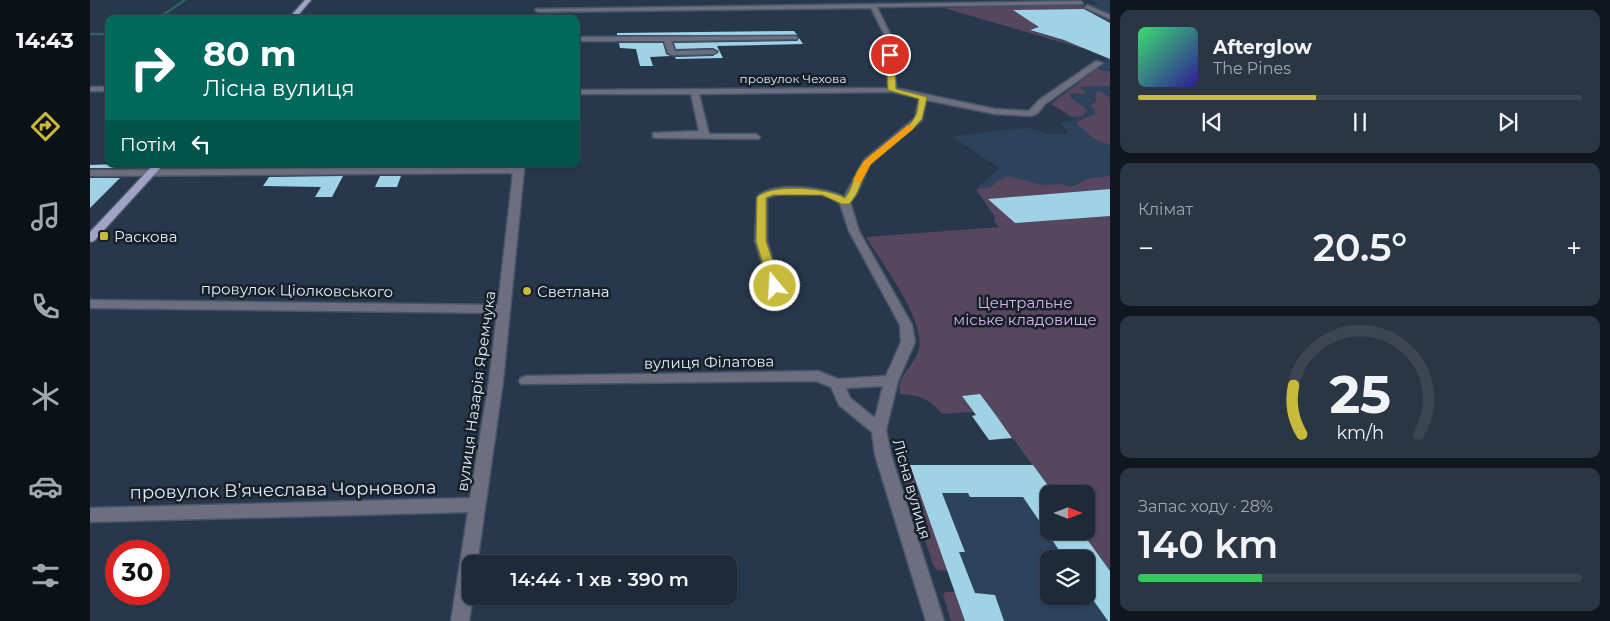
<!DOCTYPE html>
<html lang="uk">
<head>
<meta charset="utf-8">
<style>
	:root { --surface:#1e2a39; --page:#2b3644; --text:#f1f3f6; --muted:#a1a7ae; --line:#3c4653; --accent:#c8bb3b }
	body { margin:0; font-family:Montserrat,sans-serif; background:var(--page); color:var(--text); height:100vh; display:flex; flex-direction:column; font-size:19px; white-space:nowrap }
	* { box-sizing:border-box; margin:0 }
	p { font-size:16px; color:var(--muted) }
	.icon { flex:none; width:28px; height:28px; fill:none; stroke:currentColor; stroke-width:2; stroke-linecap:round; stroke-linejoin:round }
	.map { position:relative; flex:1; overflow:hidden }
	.drawer { display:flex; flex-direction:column; gap:10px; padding:10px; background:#10171f; width:500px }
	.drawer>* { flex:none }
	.banner { position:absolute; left:15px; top:15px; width:475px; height:152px; border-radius:10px; box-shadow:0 1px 4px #0004,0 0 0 1px var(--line); background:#00695c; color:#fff; overflow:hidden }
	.needle { width:32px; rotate:90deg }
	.tools { position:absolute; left:950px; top:485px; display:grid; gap:10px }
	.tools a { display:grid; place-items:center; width:55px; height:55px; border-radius:10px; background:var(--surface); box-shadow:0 1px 4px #0004,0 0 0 1px var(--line); font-size:25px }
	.speed { position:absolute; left:15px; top:540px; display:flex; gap:10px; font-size:25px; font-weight:700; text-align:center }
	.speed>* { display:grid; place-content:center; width:65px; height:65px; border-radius:50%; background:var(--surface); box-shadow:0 1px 4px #0004,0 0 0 1px var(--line); line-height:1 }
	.speed .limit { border:8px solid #d22; background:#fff; color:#111 }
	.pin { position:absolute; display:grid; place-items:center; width:42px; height:42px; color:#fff; margin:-21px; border:2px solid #fff; border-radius:50%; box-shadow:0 1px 5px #0007 }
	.me { position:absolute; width:55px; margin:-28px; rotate:342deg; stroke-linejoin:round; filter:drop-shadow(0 0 4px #0008) }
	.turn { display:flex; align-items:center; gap:18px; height:105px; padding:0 15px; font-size:22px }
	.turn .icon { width:65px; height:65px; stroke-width:2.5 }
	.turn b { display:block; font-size:35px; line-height:42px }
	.then { display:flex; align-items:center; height:48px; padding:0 15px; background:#0003; gap:10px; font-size:19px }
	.big { font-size:38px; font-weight:600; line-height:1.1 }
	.drawer .widget { flex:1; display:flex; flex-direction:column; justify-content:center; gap:8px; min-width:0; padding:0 18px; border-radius:10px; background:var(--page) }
	.drawer .dial { align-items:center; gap:0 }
	.dial svg { height:130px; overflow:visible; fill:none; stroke:var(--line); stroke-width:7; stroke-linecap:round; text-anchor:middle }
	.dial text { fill:var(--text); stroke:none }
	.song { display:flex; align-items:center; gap:15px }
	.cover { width:60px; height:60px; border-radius:8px; background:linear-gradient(135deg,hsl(140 70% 55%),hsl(250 70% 35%)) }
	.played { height:5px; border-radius:2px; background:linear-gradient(90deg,var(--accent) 40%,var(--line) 40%) }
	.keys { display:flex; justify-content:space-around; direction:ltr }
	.heat { display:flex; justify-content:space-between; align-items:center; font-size:28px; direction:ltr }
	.charge { height:8px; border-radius:4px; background:linear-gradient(90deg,#34c759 28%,var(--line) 0) }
	.trip { position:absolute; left:372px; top:555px; width:275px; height:50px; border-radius:10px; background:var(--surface); box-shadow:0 1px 4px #0004,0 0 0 1px var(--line); font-weight:600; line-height:50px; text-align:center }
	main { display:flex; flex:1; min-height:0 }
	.dock { display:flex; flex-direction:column; width:90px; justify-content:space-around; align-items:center; background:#0c1117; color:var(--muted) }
	.dock .icon { width:35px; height:35px }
	.dock .selected { color:var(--accent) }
	.dock b { font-size:22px; color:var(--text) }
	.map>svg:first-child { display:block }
	.built { fill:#2d425b; fill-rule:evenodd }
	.green { fill:#56465f }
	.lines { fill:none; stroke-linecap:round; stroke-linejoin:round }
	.stream { stroke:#2d6463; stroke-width:2.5 }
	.building { fill:#a0d2e5 }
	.minor-casing { stroke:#465568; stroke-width:3 }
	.major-casing { stroke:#465568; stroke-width:3 }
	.minor { fill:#6d6e7f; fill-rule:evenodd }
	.major { fill:#a1a3c5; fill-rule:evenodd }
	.route { fill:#c8bb3b; stroke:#827a26 }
	.slow { fill:#f59e0b }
	.poi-dot { fill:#c8bb3b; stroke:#171f28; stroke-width:2 }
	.labels { text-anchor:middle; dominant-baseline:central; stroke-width:5; stroke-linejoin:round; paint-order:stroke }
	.far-street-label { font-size:12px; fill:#e1ecf8; stroke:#171f28 }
	.poi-label { font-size:15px; fill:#e1ecf8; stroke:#171f28; text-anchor:start }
	.street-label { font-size:15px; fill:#e1ecf8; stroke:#171f28 }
	.park-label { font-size:15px; fill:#d9b4ee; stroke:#171f28 }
	.near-street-label { font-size:18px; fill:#e1ecf8; stroke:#171f28 }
</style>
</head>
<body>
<main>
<nav class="dock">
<b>14:43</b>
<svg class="icon selected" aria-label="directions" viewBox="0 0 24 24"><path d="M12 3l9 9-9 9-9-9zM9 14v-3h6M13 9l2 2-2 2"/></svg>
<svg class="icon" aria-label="music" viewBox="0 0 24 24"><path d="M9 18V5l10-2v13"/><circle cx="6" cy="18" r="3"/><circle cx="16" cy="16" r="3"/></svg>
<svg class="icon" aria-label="phone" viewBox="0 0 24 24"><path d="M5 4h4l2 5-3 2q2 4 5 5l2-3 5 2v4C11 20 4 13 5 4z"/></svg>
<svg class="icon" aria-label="climate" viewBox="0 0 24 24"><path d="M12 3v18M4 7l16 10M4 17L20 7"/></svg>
<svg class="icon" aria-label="car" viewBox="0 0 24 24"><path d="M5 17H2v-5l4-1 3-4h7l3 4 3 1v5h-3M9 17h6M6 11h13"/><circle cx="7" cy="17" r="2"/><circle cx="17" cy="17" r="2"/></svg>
<svg class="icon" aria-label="filters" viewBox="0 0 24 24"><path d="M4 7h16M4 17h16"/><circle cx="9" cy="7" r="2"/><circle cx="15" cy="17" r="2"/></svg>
</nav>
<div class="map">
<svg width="1020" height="621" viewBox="0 0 1020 621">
	<rect width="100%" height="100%" fill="#28384c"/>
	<g class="built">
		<polygon points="1000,0 1020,0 1020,219 910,227 888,187 909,168 863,137 901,131 936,128 948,130 955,134 974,134 979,132 970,123 987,120 961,104 1013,65 1016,58 995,49 854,8 1009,4"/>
		<path d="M820 465H943L964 494H959V531H991L1020 571V621H875ZM959 559H996V596H959Z"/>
	</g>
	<g class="green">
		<polygon points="989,5 1002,11 994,9 924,11 929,14 944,14 966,22 941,31 1002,49 991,48 854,8"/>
		<polygon points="1008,68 1012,71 1020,71 1020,86 990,87 997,94 987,93 979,94 981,98 997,109 993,116 982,117 961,104"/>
		<polygon points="1006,91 1010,91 1020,98 1020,145 1006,140 987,124 988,121 1005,114 1005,110 1000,106 1006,102"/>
		<path d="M918 176 953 185 971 184 981 187 1001 178 1020 176V189L899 199 925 223 1020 216V571L991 531H996V494H964L890 394 872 396 884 412 852 414C840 399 829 395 810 394 806 375 825 366 829 349 836 321 791 262 776 237L909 227 904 221 905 217 886 189 901 187 907 181Z"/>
		<polygon points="811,465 820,465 858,571 848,570 844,567 810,467"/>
		<polygon points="855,592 865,592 875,621 861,621 853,595"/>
	</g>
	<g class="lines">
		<g class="stream">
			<polyline points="67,19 95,0"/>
			<polyline points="0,34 19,34"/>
		</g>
	</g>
	<g class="building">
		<polygon points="994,9 1020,23 1020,59 974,40 940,30 949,27 923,10"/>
		<polygon points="704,31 707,35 527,35 527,33"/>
		<polygon points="709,38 713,44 627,46 633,58 586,59 585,57 623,56 629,51 623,48 586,49 584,43 707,41"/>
		<polygon points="529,43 573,43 576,54 580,56 560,57 563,66 550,66 546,49 530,48"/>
		<polygon points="27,164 43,164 39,168 0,168 0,165"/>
		<polygon points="188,164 259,164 258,166 186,167"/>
		<polygon points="253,176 242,197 225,197 231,187 173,186 179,177"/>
		<polygon points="290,176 311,176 307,187 285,187"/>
		<polygon points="0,178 30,178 0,208"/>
		<polygon points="1020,189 1020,216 925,223 898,199"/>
		<polygon points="890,394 905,414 922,438 899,440 882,416 886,415 872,396"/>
		<polygon points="820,465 943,465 959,487 959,531 991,531 1020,571 1020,621 1018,621 996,590 996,559 975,559 933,497 880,497 878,493 852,493 875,552 869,552 885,593 905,595 914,621 875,621"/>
	</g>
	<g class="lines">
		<g class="minor-casing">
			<g id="minor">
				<path d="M991 1 993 4 787 7 802 38 806 88 905 109 939 111 949 100 1006 61 1013 63 955 104 948 113 941 116 905 114 836 100 832 120 780 164 767 193 760 202 769 231 822 325 825 342 808 381 796 430 801 455 854 621H836L785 455 782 432 749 405 741 387 726 381 431 384 429 381 431 378 436 376 728 371 748 379 796 376 811 342 810 325 759 231 750 204C746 201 741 197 736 196 723 192 689 192 677 198V241L691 286 685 290 679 286 665 241 667 197C682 181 736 187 754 197L774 160 825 118 829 98 802 92 609 94 619 134H666L670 137 669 139 566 138 563 137V133L609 131 601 94H486V90L798 88 796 38 781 8 448 12 445 10 446 9ZM793 386 785 418 760 398 756 388Z"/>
				<polygon points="997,5 1020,15 1020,19 995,8"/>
				<polygon points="705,36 707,37 707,39 581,41 585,51 623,50 627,52 623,54 582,55 578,53 574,41 486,41 486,37"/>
				<rect x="0" y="87" width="19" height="4"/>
				<polygon points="424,164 434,164 434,170 413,381 387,564 381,564 381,596 383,596 379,621 361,621 378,512 0,522 0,508 380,498 399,381 407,313 0,308 0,300 408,305 423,173 0,176 0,170 424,167"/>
			</g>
		</g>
		<g class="major-casing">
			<g id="major">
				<polygon points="215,0 221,0 205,19 198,19"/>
				<polygon points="64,164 74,164 4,241 0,242 0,232"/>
			</g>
		</g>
		<use href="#minor" class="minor"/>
		<use href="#major" class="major"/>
	</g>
	<path class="route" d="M800 53 804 55 806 89 837 97 832 119 822 130 780 164C770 177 772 191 759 204H752L732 195H683L676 198V241L691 286 685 290 681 289 666 241 667 197C682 183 738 188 755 198 763 189 763 176 770 167 783 148 814 137 825 117 828 112 828 104 829 99L798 90 797 55Z"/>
	<polygon class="slow" points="818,125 825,127 781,164 771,182 765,182 763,180 774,161"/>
	<g class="poi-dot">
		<rect x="9" y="231" width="10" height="10" rx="2.5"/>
		<circle cx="437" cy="291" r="5"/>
	</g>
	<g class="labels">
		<g class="far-street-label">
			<text x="703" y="78">провулок Чехова</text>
		</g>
		<g class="poi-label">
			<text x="24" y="236">Раскова</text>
			<text x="447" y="291">Светлана</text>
		</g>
		<g class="street-label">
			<text transform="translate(207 290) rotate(1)">провулок Ціолковського</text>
			<text transform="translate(619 362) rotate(-1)">вулиця Філатова</text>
			<text transform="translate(386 391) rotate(-82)">вулиця Назарія Яремчука</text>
			<text transform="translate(822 489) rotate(74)">Лісна вулиця</text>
		</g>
		<g class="park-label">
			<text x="935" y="302">Центральне<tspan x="935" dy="17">міське кладовище</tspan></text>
		</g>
		<g class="near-street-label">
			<text transform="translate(193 490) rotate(-1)">провулок Вʼячеслава Чорновола</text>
		</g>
	</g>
</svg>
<div class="tools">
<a><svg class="needle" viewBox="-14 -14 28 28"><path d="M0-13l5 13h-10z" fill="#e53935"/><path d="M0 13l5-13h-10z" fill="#a1a7ae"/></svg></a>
<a><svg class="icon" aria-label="layers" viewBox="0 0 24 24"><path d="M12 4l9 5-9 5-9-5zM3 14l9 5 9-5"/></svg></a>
</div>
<div class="speed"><div class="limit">30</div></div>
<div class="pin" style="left:800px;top:55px;background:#d93025"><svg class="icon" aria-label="arrive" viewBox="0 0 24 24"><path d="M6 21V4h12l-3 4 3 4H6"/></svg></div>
<svg class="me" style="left:685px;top:286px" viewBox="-20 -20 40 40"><circle r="17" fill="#c8bb3b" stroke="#fff" stroke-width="3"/><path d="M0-11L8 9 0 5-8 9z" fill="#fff"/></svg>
<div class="trip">14:44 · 1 хв · 390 m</div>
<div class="banner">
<div class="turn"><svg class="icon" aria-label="right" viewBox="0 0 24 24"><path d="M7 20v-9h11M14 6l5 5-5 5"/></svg><div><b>80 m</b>Лісна вулиця</div></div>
<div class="then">Потім<svg class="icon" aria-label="left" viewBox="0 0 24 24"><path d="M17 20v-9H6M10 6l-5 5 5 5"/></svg></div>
</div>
</div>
<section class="drawer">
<div class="widget">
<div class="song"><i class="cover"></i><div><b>Afterglow</b><p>The Pines</p></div></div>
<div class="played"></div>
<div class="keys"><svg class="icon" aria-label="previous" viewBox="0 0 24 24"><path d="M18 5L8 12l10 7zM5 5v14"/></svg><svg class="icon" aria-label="pause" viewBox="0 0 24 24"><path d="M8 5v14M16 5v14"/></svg><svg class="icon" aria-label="next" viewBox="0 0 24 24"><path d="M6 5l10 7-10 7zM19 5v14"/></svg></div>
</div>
<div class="widget"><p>Клімат</p>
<div class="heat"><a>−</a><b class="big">20.5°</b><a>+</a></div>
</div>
<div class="widget dial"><svg viewBox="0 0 100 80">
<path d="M14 69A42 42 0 1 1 86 69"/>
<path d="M14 69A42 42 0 0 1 9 39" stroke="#c8bb3b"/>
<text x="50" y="56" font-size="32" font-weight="700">25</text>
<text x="50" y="72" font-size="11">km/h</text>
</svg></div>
<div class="widget"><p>Запас ходу · 28%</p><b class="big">140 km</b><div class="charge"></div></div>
</section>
</main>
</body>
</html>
